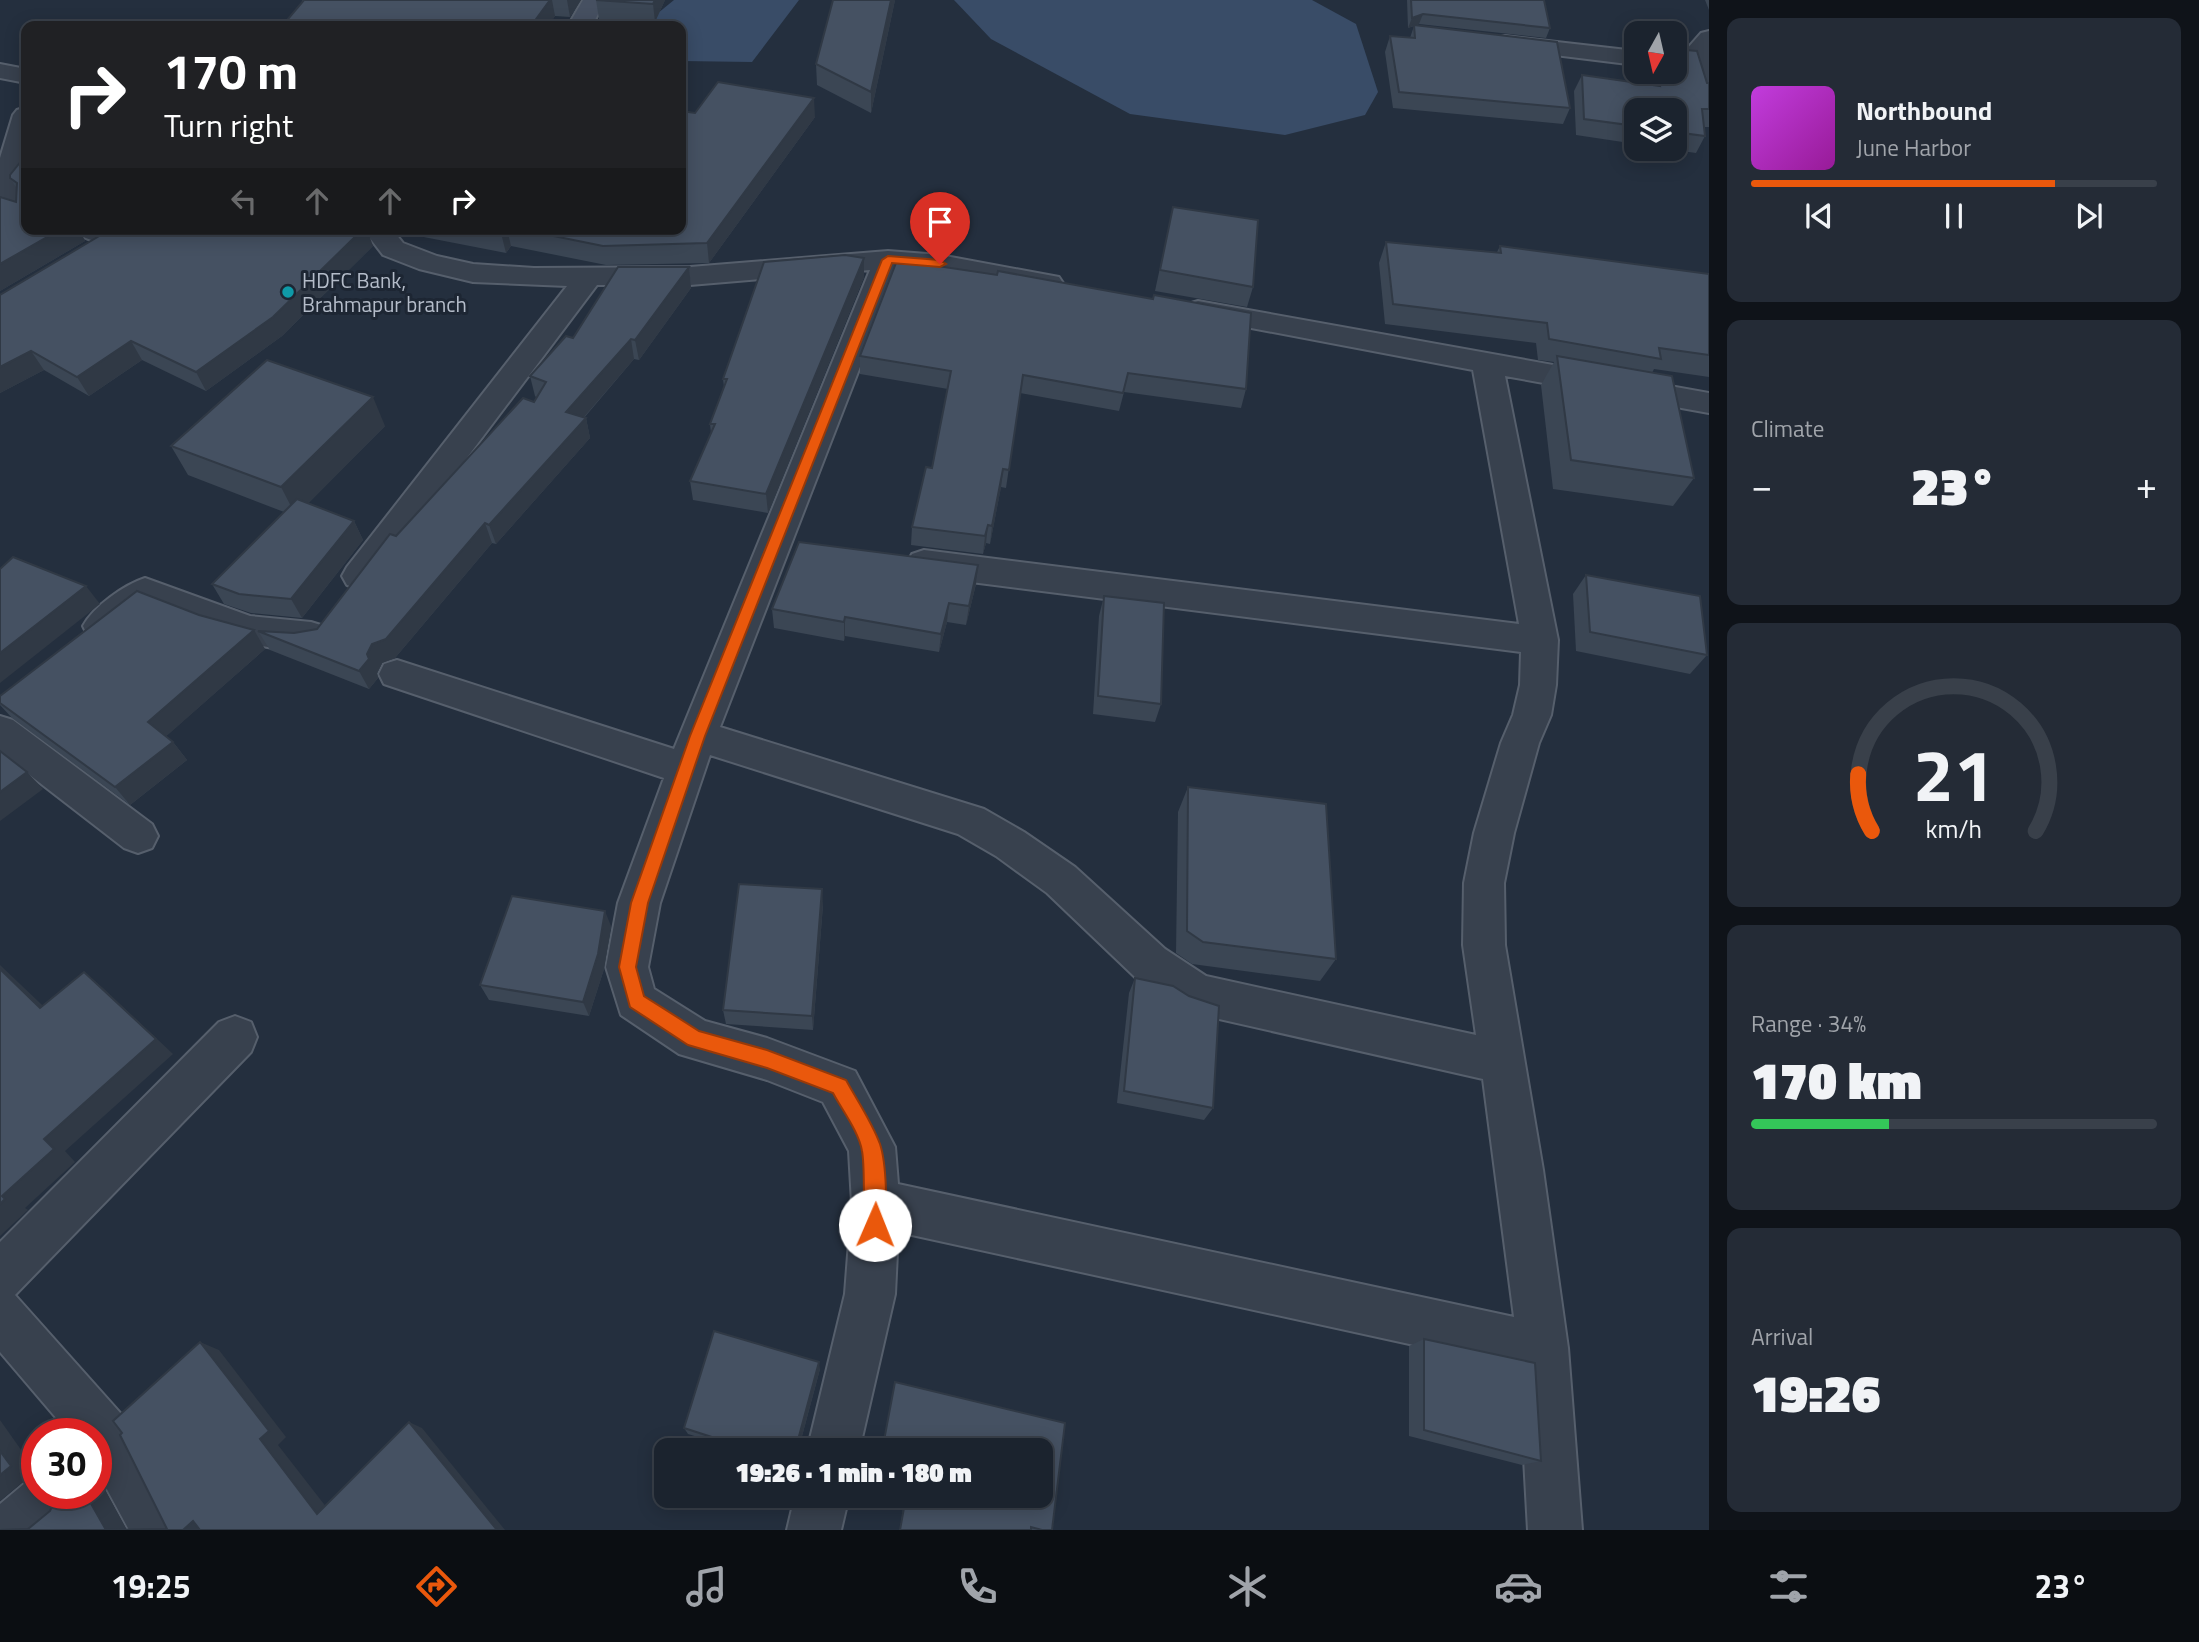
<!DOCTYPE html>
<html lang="en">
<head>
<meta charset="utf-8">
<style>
	:root { --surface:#1b232e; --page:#242b36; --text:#f1f3f6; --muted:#a0a4aa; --line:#39404a; --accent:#ea580c }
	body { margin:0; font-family:"Titillium Web",sans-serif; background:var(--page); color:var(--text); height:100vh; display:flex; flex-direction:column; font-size:26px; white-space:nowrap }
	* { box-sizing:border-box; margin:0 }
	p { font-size:23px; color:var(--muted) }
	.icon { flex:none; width:38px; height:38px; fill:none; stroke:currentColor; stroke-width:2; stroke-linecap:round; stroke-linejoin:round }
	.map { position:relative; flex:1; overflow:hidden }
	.drawer { display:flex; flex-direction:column; gap:18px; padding:18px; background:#0f1319; width:490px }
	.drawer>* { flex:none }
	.top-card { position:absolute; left:21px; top:21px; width:665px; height:214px; border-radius:14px; box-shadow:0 4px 18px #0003,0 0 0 2px var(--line); background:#202124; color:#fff; overflow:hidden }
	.needle { width:46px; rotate:188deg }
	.buttons { position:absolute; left:1624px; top:21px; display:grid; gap:14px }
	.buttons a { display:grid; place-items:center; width:63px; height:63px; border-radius:14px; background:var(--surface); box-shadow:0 4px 18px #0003,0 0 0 2px var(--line); font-size:35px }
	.speed { position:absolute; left:21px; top:1418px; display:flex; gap:14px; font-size:35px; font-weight:700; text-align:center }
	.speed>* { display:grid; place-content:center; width:91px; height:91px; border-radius:50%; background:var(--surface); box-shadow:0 4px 18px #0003,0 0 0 2px var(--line); line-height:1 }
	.speed .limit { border:10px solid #d22; background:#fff; color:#111 }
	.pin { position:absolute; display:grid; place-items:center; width:60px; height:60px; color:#fff; margin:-72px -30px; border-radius:50% 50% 50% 0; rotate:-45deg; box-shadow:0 0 7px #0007 }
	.pin .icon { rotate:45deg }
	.me { position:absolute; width:77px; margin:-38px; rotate:1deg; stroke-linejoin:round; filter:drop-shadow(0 0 5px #0008) }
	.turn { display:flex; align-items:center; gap:24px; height:147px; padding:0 28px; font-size:32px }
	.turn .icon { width:91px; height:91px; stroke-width:2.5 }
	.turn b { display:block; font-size:49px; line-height:60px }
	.lanes { display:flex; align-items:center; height:66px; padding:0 28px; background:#0003; justify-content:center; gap:35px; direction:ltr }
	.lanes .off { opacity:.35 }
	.big { font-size:52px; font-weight:800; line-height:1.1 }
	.drawer .tile { flex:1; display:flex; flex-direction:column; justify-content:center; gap:10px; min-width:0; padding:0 24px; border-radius:14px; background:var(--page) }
	.drawer .dial { align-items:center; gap:0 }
	.dial svg { height:182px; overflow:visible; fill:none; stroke:var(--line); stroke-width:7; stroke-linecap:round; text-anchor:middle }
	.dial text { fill:var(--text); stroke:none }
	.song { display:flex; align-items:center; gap:21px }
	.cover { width:84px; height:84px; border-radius:10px; background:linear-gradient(135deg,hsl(290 70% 55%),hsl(300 70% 35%)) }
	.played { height:7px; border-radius:4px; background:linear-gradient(90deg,var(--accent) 75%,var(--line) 75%) }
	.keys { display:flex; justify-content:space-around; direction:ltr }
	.heat { display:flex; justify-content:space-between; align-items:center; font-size:38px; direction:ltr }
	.charge { height:10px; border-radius:5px; background:linear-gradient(90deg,#34c759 34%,var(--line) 0) }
	.trip { position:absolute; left:654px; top:1438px; width:399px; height:70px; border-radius:14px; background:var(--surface); box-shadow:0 4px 18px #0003,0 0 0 2px var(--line); font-weight:800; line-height:70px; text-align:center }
	.dock { display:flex; height:112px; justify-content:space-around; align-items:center; background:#0b0e12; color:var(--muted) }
	.dock .icon { width:49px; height:49px }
	.dock .current { color:var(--accent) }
	.dock b { font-size:32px; color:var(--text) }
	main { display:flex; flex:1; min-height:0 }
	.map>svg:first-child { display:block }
	.water { fill:#394c67 }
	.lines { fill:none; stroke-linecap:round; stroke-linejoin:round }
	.street-casing { stroke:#565f6c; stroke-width:4 }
	.secondary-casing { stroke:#565f6c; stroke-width:4 }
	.street { fill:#38414e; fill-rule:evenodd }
	.secondary { fill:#465061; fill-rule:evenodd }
	.wall { fill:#3b4654 }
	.shaded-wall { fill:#303945 }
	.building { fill:#455162; stroke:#303945; stroke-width:2 }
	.route { fill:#ea580c; stroke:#983908; stroke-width:2 }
	.culture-dot { fill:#0f9aa8; stroke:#1d2633; stroke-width:2.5 }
	.labels { text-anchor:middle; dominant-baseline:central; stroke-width:6; stroke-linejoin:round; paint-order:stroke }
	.far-poi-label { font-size:21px; fill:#b4bcc9; stroke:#1d2633; text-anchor:start }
</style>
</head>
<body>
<main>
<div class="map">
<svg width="1709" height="1530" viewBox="0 0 1709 1530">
	<rect width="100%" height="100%" fill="#242f3e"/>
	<g class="water">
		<polygon points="674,0 799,0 752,62 681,61 681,26 651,26 647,22"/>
		<polygon points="954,0 1312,0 1356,24 1378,92 1365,115 1285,135 1130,114 991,39"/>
	</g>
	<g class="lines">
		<g class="street-casing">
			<g id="street">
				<polygon points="1709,31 1709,100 1700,98 1697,93 1686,50 1701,33"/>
				<polygon points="1505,36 1636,51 1636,65 1497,48 1493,43 1497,38"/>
				<polygon points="0,64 26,69 26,83 0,78"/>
				<polygon points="26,107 26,157 19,181 19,199 26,202 26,219 0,210 0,158 13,115 17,110"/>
				<path d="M73 229H118L125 231 129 237 125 243C111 246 82 241 73 229Z"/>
				<path d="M363 229H392L403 243 437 256 473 264 534 268 690 267 888 251 940 255 1059 277 1063 283 1059 289 1049 292 940 273 898 269 720 727 984 809 1024 832 1075 867 1165 949 1206 976 1476 1035 1463 945 1464 883 1474 833 1501 743 1513 715 1520 685 1521 652 924 576 912 572 907 563 912 554 924 550 1519 624 1473 370 1188 316 1183 310 1188 304 1198 301 1709 393V413L1505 376 1558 640 1556 685 1551 715 1539 743 1514 833 1504 883 1505 945 1543 1170 1568 1348 1582 1530H1528L1519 1368 898 1232 895 1294 859 1451H807L845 1294 852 1203 849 1151 823 1102 767 1080 679 1054 621 1015 606 967 618 903 664 778 384 684 379 674 384 664 397 660 674 749 870 270 690 285H597L371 585 359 589 347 585 342 576 347 567 567 286 473 282 419 269 383 255ZM710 755 958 834 996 856 1047 893 1135 977 1182 1008 1197 1014 1483 1079 1514 1317 898 1184 895 1147 855 1071 767 1038 705 1021 654 989 648 967 660 903Z"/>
				<path d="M145 578 250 616 311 622 324 626 329 636 324 646C274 662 196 625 149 607 131 622 114 644 88 636L83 626C94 606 124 585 145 578Z"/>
				<polygon points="0,716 13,720 152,824 158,836 152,848 138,853 124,848 0,752"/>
				<polygon points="235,1016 251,1022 257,1037 251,1052 15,1295 130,1424 186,1530 129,1530 96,1469 96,1433 69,1433 0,1352 0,1242 219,1022"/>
				<polygon points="37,1473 37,1493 81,1493 73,1512 52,1530 0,1530 0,1504"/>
				<polygon points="795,1496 849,1496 841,1530 787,1530"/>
			</g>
		</g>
		<g class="secondary-casing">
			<polygon id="secondary" points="583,0 605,0 592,26 568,26"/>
		</g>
		<use href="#street" class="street"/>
		<use href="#secondary" class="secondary"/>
	</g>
	<g class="wall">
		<polygon points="302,0 581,0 570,17 555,16 548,26 282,26 302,2"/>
		<polygon points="596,0 665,0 655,22 599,19"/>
		<polygon points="895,0 871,113 817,85 816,64"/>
		<polygon points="1407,0 1544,0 1550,28 1546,38 1419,24 1417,25 1570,108 1563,124 1393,108 1385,52 1390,36 1410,38 1414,26 1408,28"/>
		<polygon points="1705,0 1709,0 1709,10"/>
		<polygon points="1644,72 1675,72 1709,83 1709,127 1704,127 1705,136 1696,153 1667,149 1675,149 1675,110 1636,110 1636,144 1576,135 1574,91 1582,75 1647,84"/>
		<polygon points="695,113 815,117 709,263 606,265 511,246 506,253 398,232 395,229 681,229"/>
		<polygon points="26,155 26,229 79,229 85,241 0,291 0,197 16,202 17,189 10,178 10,175"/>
		<polygon points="1173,207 1253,287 1247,307 1155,291"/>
		<polygon points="1386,242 1497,252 1500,246 1709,274 1709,377 1654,369 1652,373 1694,478 1673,506 1553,489 1541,385 1554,362 1538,360 1536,343 1385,324 1379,263"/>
		<polygon points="373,246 282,336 206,391 142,360 89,396 44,370 0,393 0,295"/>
		<polygon points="896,263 1246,389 1241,408 1124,392 1119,411 1020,393 1006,488 1001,487 990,544 986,543 983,554 911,545 912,527 932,468 948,389 860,374 860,356"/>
		<polygon points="689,267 691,288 639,360 634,359 584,418 586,418 590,438 496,544 492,543 395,658 382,663 377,673 378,678 369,689 270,650 258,631 294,633 317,629 396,536 534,402 536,397 535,396 530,376 573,338"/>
		<polygon points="864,277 768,513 693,500 690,481 711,433 710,424 724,387 723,379"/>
		<polygon points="385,426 308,503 354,521 363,540 302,618 251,613 224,604 212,584 284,512 188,475 171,446"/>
		<polygon points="978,565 976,584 966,625 947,622 939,652 845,636 844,641 774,628 772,609"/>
		<polygon points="1586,575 1707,655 1690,674 1576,651 1573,594"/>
		<polygon points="1104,596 1161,704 1155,722 1093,714 1099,616"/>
		<polygon points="265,649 166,736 173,742 187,760 130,805 12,718 0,705 0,696"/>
		<polygon points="1188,787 1336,959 1320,981 1192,964 1176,953 1178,812"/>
		<polygon points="823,905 813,1030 726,1024 723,1010"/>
		<polygon points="611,926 604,969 589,1016 489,1000 480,985"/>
		<polygon points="1135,978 1213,1108 1204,1120 1117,1103 1129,993"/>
		<polygon points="1424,1339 1541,1461 1522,1465 1409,1436 1409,1346"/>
		<polygon points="820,1369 798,1451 743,1451 688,1434 684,1428"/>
		<polygon points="887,1496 1041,1496 1052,1530 900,1530 904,1500"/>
	</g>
	<g class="shaded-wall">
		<polygon points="550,0 552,0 555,16 548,26 531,26"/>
		<polygon points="567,0 581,0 570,17"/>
		<polygon points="655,0 665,0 655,22 653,4"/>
		<polygon points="891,0 895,0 871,113 871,92"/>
		<polygon points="1423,14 1419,24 1408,28 1412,18"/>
		<polygon points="814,98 815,117 709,263 707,243"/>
		<polygon points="61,229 79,229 85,241 0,291 0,264"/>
		<polygon points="363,229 367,229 373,246 282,336 206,391 196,372"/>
		<polygon points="504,229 507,229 511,246 506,253 501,233"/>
		<polygon points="864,258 864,277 768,513 766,494"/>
		<polygon points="689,267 691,288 639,360 635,340"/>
		<polygon points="631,339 634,359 571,432 566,412"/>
		<polygon points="131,341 142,360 89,396 77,377"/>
		<polygon points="31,351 44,370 0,393 0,367"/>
		<polygon points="373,397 385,426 296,516 281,487"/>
		<polygon points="586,418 590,438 496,544 489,525"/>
		<polygon points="1003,469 1001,487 990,544 992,526"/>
		<polygon points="354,521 363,540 302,618 291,599"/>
		<polygon points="485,523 492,543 395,658 382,663 377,673 378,678 369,689 359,671 372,644"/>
		<polygon points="988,525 986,543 983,554 985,536"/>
		<polygon points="978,565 976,584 966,625 969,606"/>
		<polygon points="86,586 100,604 0,683 0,653"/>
		<polygon points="949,603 947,622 939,652 941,634"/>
		<polygon points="845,617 845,636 844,641 844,622"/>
		<polygon points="254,630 265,649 162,740 148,722"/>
		<polygon points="173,742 187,760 130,805 115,787"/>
		<polygon points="27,772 43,789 0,821 0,792"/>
		<polygon points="822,889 823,905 813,1030 812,1016"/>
		<polygon points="605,911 611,926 604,969 589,1016 583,1002"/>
		<polygon points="0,965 61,1023 40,1008 0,969"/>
		<polygon points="84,972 103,988 173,1054 65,1151 75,1162 25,1208 28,1210 0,1236 0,1204 2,1196 44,1139"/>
		<polygon points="200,1342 219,1350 286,1437 278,1445 334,1517 317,1514 260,1439"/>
		<polygon points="819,1362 820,1369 798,1451 795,1451"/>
		<polygon points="0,1420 36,1471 0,1501"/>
		<polygon points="409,1422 422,1428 505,1530 497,1530"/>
		<polygon points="96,1479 99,1479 127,1530 106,1530 85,1493 96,1493"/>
		<polygon points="193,1521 207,1530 183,1530"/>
	</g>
	<g class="building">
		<polygon points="304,0 550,0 531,26 282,26"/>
		<polygon points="596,0 655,0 653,4"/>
		<polygon points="833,0 891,0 871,92 816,64"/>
		<polygon points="1411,0 1544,0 1550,28 1423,14 1412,18"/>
		<polygon points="1414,25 1557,42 1570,108 1399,92 1390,36 1415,38"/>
		<polygon points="1675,49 1697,51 1707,83 1709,83 1709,109 1702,109 1705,136 1675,132 1675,110 1636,110 1636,126 1584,119 1582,75 1660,86 1657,72 1675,72"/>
		<polygon points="718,82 814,98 707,243 603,246 519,229 681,229 681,111 695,113"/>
		<polygon points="26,155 26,229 61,229 0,264 0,197 16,202 17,183 10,178 10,175"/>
		<polygon points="1173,207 1258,220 1253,287 1160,270"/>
		<polygon points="111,229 363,229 273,317 196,372 131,341 77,377 31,351 0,367 0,295"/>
		<polygon points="480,229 504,229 501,233"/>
		<polygon points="1386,242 1501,253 1500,246 1709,274 1709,355 1659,348 1661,359 1549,339 1547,323 1393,304"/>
		<polygon points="845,255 864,258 766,494 690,481 715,424 710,424 727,379 723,379 764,262"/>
		<polygon points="904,261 997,275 998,271 1153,299 1154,295 1251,313 1246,389 1128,373 1123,393 1023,375 1009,470 1003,469 992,526 988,525 985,536 912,527 926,467 932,468 951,371 860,356 896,263 903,264"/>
		<polygon points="618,267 689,267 635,340 631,339 566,412 586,418 489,525 485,523 386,639 372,644 367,654 369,659 359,671 258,631 294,633 317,629 390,534 396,536 523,398 534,402 546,382 530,376 566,336 573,338"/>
		<polygon points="1557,356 1672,376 1694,478 1571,460"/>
		<polygon points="267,360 373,397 281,487 171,446"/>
		<polygon points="297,499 354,521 291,599 239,594 212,584"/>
		<polygon points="799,542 978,565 969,606 949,603 941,634 845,617 844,622 772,609"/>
		<polygon points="13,557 86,586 0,653 0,569"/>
		<polygon points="1586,575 1700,596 1707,655 1590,632"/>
		<polygon points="137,591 199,615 254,630 148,722 173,742 115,787 0,703 0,696"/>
		<polygon points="1104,596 1164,603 1161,704 1098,696"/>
		<polygon points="0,751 27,772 0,792"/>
		<polygon points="1188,787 1326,804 1336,959 1203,942 1187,931"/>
		<polygon points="739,884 822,889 812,1016 723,1010"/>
		<polygon points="512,896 605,911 598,954 583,1002 480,985"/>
		<polygon points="0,969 40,1008 84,972 156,1039 44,1139 54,1149 2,1196 5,1199 0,1204"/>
		<polygon points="1135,978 1173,986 1189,996 1219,1006 1213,1108 1124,1091"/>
		<polygon points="714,1331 819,1362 795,1451 755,1451 684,1428"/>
		<polygon points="1424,1339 1535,1363 1541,1461 1424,1430"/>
		<polygon points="200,1342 269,1431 260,1439 317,1514 409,1422 497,1530 200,1530 193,1521 183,1530 0,1530 28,1529 50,1511 58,1493 85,1493 106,1530 167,1529 120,1435 122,1433 113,1421"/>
		<polygon points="895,1382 1065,1423 1052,1530 1042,1530 1031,1527 1031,1530 900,1530 906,1497 903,1496 1041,1496 1041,1451 882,1451"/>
		<polygon points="0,1451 11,1466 0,1475"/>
	</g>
	<path class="route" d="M888 256 940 260 946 264 940 267 892 263 705 736 648 903 636 967 644 996 699 1031 767 1050 846 1080C857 1100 872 1122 880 1144 886 1162 889 1214 882 1232L875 1235 868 1232C861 1216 866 1172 862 1151 859 1132 842 1110 833 1093L767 1068 688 1045 630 1007 619 967 631 903 690 736 882 260Z"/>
	<circle class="culture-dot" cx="288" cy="292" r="7"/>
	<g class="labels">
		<g class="far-poi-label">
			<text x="302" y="280">HDFC Bank,<tspan x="302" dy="24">Brahmapur branch</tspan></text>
		</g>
	</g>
</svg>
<div class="buttons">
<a><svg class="needle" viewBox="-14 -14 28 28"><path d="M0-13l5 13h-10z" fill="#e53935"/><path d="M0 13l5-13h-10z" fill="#a0a4aa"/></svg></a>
<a><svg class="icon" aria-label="layers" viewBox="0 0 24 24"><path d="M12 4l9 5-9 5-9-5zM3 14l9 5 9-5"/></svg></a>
</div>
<div class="speed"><div class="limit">30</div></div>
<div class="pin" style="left:940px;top:264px;background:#d93025"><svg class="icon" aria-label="arrive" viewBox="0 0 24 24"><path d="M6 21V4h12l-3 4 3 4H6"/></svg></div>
<svg class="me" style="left:875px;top:1225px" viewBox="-20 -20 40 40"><circle r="19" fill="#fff"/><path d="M0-13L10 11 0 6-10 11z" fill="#ea580c"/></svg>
<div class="trip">19:26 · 1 min · 180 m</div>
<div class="top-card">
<div class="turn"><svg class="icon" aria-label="right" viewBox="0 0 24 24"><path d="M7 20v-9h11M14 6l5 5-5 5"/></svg><div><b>170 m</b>Turn right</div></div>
<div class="lanes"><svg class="icon off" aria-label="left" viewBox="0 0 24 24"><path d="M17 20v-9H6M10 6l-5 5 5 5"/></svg><svg class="icon off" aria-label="ahead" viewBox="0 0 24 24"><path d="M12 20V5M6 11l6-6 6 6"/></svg><svg class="icon off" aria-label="ahead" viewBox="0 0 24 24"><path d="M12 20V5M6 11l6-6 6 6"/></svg><svg class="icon" aria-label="right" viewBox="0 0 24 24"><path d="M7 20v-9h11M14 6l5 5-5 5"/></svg></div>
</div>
</div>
<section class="drawer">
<div class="tile">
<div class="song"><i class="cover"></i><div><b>Northbound</b><p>June Harbor</p></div></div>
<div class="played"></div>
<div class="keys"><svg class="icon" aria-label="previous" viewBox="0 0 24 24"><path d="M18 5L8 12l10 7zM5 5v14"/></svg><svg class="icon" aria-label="pause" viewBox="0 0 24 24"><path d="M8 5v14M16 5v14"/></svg><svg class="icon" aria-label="next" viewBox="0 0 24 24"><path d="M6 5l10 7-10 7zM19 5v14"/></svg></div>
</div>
<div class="tile"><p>Climate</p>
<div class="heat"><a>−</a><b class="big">23°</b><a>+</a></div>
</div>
<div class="tile dial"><svg viewBox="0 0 100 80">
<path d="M14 69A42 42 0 1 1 86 69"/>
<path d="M14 69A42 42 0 0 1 8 44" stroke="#ea580c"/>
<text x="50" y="56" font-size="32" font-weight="700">21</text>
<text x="50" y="72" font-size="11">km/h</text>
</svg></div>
<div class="tile"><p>Range · 34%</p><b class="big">170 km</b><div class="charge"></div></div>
<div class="tile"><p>Arrival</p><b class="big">19:26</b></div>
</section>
</main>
<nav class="dock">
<b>19:25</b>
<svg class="icon current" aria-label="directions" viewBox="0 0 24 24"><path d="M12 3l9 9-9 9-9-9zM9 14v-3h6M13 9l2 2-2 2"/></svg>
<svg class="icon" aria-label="music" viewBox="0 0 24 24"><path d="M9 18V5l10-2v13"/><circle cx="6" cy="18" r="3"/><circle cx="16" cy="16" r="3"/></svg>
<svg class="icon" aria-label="phone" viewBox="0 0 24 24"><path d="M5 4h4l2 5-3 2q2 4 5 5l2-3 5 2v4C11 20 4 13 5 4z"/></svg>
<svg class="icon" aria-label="climate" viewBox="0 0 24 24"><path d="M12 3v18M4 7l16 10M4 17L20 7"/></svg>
<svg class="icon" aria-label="car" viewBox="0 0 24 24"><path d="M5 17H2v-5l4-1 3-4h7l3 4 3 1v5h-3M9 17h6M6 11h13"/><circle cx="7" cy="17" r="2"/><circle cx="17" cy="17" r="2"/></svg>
<svg class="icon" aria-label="filters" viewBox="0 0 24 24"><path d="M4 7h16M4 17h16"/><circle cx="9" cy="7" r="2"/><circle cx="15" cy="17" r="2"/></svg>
<b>23°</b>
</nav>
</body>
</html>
